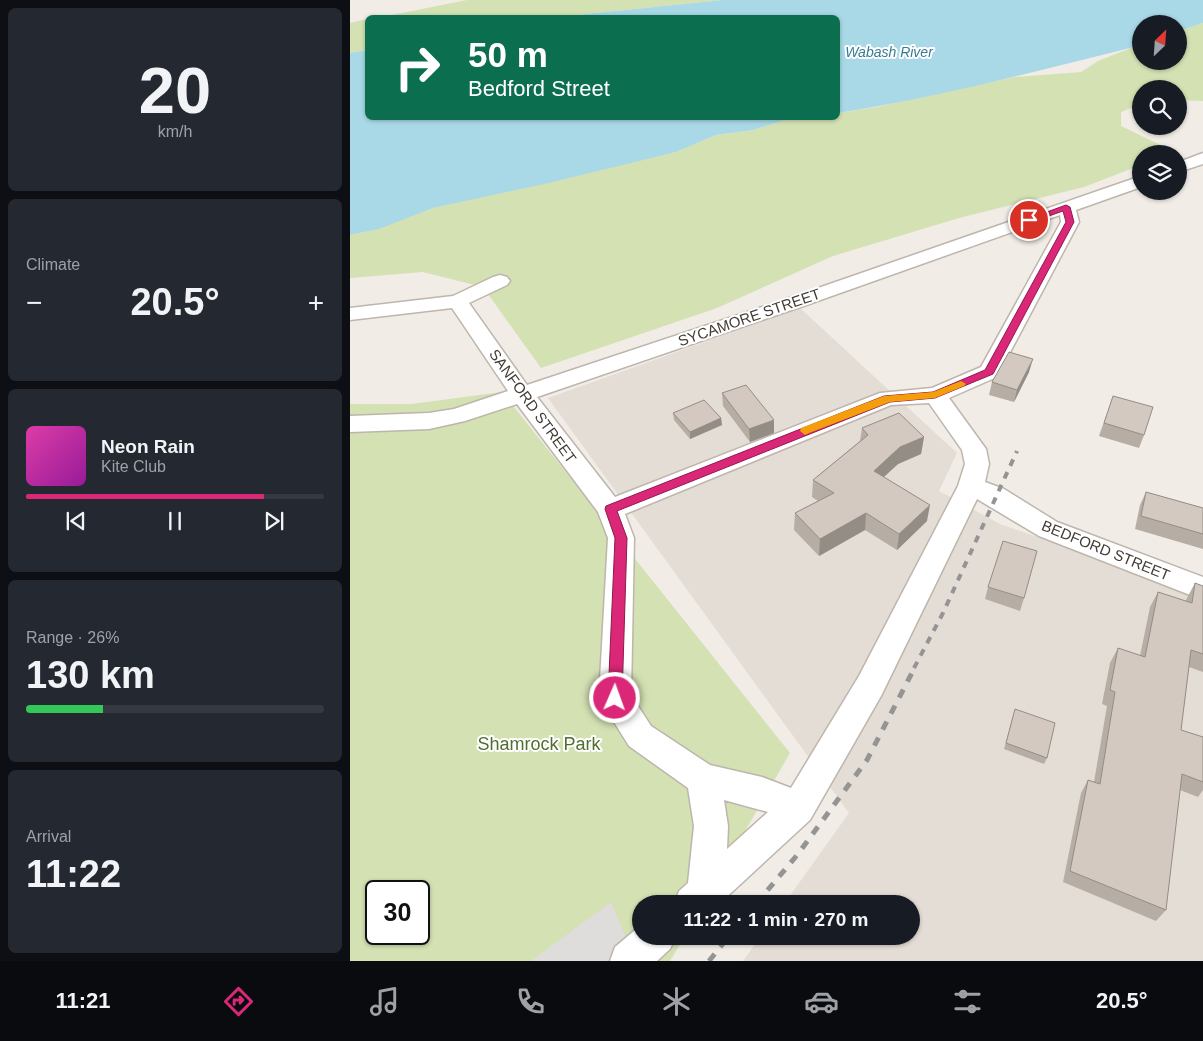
<!DOCTYPE html>
<html lang="en">
<head>
<meta charset="utf-8">
<style>
	:root { --surface:#171b24; --page:#242831; --text:#f1f3f6; --muted:#9ea1a6; --line:#363941; --accent:#db2777 }
	body { margin:0; font-family:Arial,sans-serif; background:var(--page); color:var(--text); height:100vh; display:flex; flex-direction:column; font-size:19px; white-space:nowrap }
	* { box-sizing:border-box; margin:0 }
	p { font-size:16px; color:var(--muted) }
	.icon { flex:none; width:28px; height:28px; fill:none; stroke:currentColor; stroke-width:2; stroke-linecap:round; stroke-linejoin:round }
	.map { position:relative; flex:1; overflow:hidden }
	.panel { display:flex; flex-direction:column; gap:8px; padding:8px; background:#0d0f14; width:350px }
	.panel>* { flex:none }
	.guide { position:absolute; left:15px; top:15px; width:475px; height:105px; border-radius:8px; box-shadow:0 1px 4px #0004; background:#0b6e4f; color:#fff; overflow:hidden }
	.needle { width:32px; rotate:25deg }
	.tools { position:absolute; left:782px; top:15px; display:grid; gap:10px }
	.tools a { display:grid; place-items:center; width:55px; height:55px; border-radius:50%; background:var(--surface); box-shadow:0 1px 4px #0004; font-size:25px }
	.speed { position:absolute; left:15px; top:880px; display:flex; gap:10px; font-size:25px; font-weight:700; text-align:center }
	.speed>* { display:grid; place-content:center; width:65px; height:65px; border-radius:50%; background:var(--surface); box-shadow:0 1px 4px #0004; line-height:1 }
	.speed .limit { border:2px solid #111; border-radius:8px; background:#fff; color:#111 }
	.pin { position:absolute; display:grid; place-items:center; width:42px; height:42px; color:#fff; margin:-21px; border:2px solid #fff; border-radius:50%; box-shadow:0 1px 5px #0007 }
	.me { position:absolute; width:55px; margin:-28px; rotate:2deg; stroke-linejoin:round; filter:drop-shadow(0 0 4px #0008) }
	.turn { display:flex; align-items:center; gap:18px; height:105px; padding:0 20px; font-size:22px }
	.turn .icon { width:65px; height:65px; stroke-width:2.5 }
	.turn b { display:block; font-size:35px; line-height:42px }
	.big { font-size:38px; font-weight:600; line-height:1.1 }
	.panel .widget { flex:1; display:flex; flex-direction:column; justify-content:center; gap:8px; min-width:0; padding:0 18px; border-radius:8px; background:var(--page) }
	.panel .dial { align-items:center; gap:0 }
	.dial b { font-size:65px; line-height:1 }
	.song { display:flex; align-items:center; gap:15px }
	.cover { width:60px; height:60px; border-radius:8px; background:linear-gradient(135deg,hsl(320 70% 55%),hsl(300 70% 35%)) }
	.played { height:5px; border-radius:2px; background:linear-gradient(90deg,var(--accent) 80%,var(--line) 80%) }
	.keys { display:flex; justify-content:space-around; direction:ltr }
	.heat { display:flex; justify-content:space-between; align-items:center; font-size:28px; direction:ltr }
	.charge { height:8px; border-radius:4px; background:linear-gradient(90deg,#34c759 26%,var(--line) 0) }
	.trip { position:absolute; left:282px; top:895px; width:288px; height:50px; border-radius:25px; background:var(--surface); box-shadow:0 1px 4px #0004; font-weight:600; line-height:50px; text-align:center }
	.tabs { display:flex; height:80px; justify-content:space-around; align-items:center; background:#090b0e; color:var(--muted) }
	.tabs .icon { width:35px; height:35px }
	.tabs .selected { color:var(--accent) }
	.tabs b { font-size:22px; color:var(--text) }
	main { display:flex; flex:1; min-height:0 }
	.map>svg:first-child { display:block }
	.residential { fill:#e4ddd5 }
	.green { fill:#d3e1b3; fill-rule:evenodd }
	.parking { fill:#dfdddb }
	.water { fill:#a9d8e7 }
	.lines { fill:none; stroke-linecap:round; stroke-linejoin:round }
	.street-casing { stroke:#beb5ad; stroke-width:3 }
	.street { fill:#fff; fill-rule:evenodd }
	.rail-far1 { stroke:#949494; stroke-width:4; stroke-dasharray:7 7; stroke-linecap:butt }
	.rail { stroke:#949494; stroke-width:5; stroke-dasharray:9 9; stroke-linecap:butt }
	.wall { fill:#b6ada5 }
	.shaded-wall { fill:#948d86 }
	.building { fill:#d4c9c0; stroke:#948d86 }
	.route { fill:#db2777; stroke:#8e194d }
	.slow { fill:#f59e0b }
	.labels { text-anchor:middle; dominant-baseline:central; stroke-width:4; stroke-linejoin:round; paint-order:stroke }
	.far-water-label { font-size:14px; font-style:italic; fill:#387b94; stroke:#fff }
	.street-label { font-size:15px; fill:#433c36; stroke:#fff }
	.near-park-label { font-size:18px; fill:#516e30; stroke:#fff }
</style>
</head>
<body>
<main>
<section class="panel">
<div class="widget dial"><b>20</b><p>km/h</p></div>
<div class="widget"><p>Climate</p>
<div class="heat"><a>−</a><b class="big">20.5°</b><a>+</a></div>
</div>
<div class="widget">
<div class="song"><i class="cover"></i><div><b>Neon Rain</b><p>Kite Club</p></div></div>
<div class="played"></div>
<div class="keys"><svg class="icon" aria-label="previous" viewBox="0 0 24 24"><path d="M18 5L8 12l10 7zM5 5v14"/></svg><svg class="icon" aria-label="pause" viewBox="0 0 24 24"><path d="M8 5v14M16 5v14"/></svg><svg class="icon" aria-label="next" viewBox="0 0 24 24"><path d="M6 5l10 7-10 7zM19 5v14"/></svg></div>
</div>
<div class="widget"><p>Range · 26%</p><b class="big">130 km</b><div class="charge"></div></div>
<div class="widget"><p>Arrival</p><b class="big">11:22</b></div>
</section>
<div class="map">
<svg width="853" height="961" viewBox="0 0 853 961">
	<rect width="100%" height="100%" fill="#f1ece6"/>
	<polygon class="residential" points="450,308 607,453 589,491 650,524 853,594 853,961 393,961 411,936 561,936 561,904 434,904 499,813 198,398"/>
	<g class="green">
		<polygon points="117,0 373,0 206,17 27,18"/>
		<polygon points="17,19 17,50 0,53 0,23"/>
		<polygon points="853,23 853,101 829,100 829,89 791,89 791,104 771,112 771,126 825,152 791,154 791,165 734,187 609,218 483,256 367,308 191,368 133,287 73,272 0,278 0,235 24,230 83,208 326,152 366,135 403,130 435,120 454,118 488,118 488,113 527,107 665,77 731,72 748,61 791,44 791,61 829,61 829,31"/>
		<path d="M152 392 440 753 353 904H291V936H335L320 961H0V404H62ZM26 891H69V934H26Z"/>
	</g>
	<polygon class="parking" points="261,902 286,961 181,961"/>
	<g class="water">
		<path d="M373 0H853V23L829 31V24H791V44L780 48C683 72 586 98 488 113V18L206 17Z"/>
		<polygon points="17,50 18,118 454,118 435,120 403,130 366,135 326,152 194,184 83,208 29,229 0,235 0,53"/>
	</g>
	<g class="lines">
		<g class="street-casing">
			<g id="street">
				<polygon points="853,153 853,164 829,172 829,162"/>
				<path d="M791 176V187L726 210 729 222 647 377 599 398 636 449 639 464 635 482 654 489 707 522 853 577V600L689 536 627 499 531 696 460 820 369 904H324L329 891 338 883 344 826 338 788 279 746 249 698 258 538 248 512 167 404 115 421 79 429 0 432V416L79 413 104 409 158 391 102 308 0 320V308L103 296 143 277 150 275 157 277 160 281 157 285 119 303 177 385 448 295ZM710 215 711 222 631 367 582 388 530 393 265 497 187 397 462 303ZM579 403 612 450 615 464 608 486 509 676 441 788 412 777 360 765 301 726 281 695 284 538 275 514 541 405ZM374 800 418 812 377 849 378 826Z"/>
				<polygon points="291,925 291,936 326,936 320,949 307,961 260,961 265,947"/>
			</g>
		</g>
		<use href="#street" class="street"/>
		<polyline class="rail-far1" points="564,668 593,613 667,451"/>
		<g class="rail">
			<polyline points="406,904 448,854 517,760 565,667"/>
			<polyline points="359,961 379,936"/>
		</g>
	</g>
	<g class="wall">
		<polygon points="679,372 664,402 639,395 642,382"/>
		<polygon points="372,393 424,433 400,442 373,406"/>
		<polygon points="763,396 794,435 789,448 749,436"/>
		<polygon points="323,413 371,418 372,425 340,439 324,420"/>
		<polygon points="512,428 574,437 571,454 548,464 533,477 577,521 547,550 515,530 469,556 444,530 445,513 468,501 462,497 463,480 510,441"/>
		<polygon points="796,492 853,508 853,549 785,529 790,505"/>
		<polygon points="845,583 853,586 853,672 839,667 831,730 853,737 853,790 848,797 830,790 816,910 806,921 713,882 731,793 738,780 744,782 757,706 752,704 760,663 768,648 790,656 800,607 808,592 836,601 837,598"/>
		<polygon points="638,587 674,598 670,611 635,599"/>
		<polygon points="665,709 697,758 694,764 654,749"/>
	</g>
	<g class="shaded-wall">
		<polygon points="683,359 679,372 664,402 667,390"/>
		<polygon points="371,418 372,425 340,439 340,432"/>
		<polygon points="424,420 424,433 400,442 399,429"/>
		<polygon points="574,437 571,454 548,464 522,488 524,471 550,447"/>
		<polygon points="580,505 577,521 547,550 549,534"/>
		<polygon points="516,513 515,530 469,556 470,539"/>
	</g>
	<g class="building">
		<polygon points="659,352 683,359 667,390 642,382"/>
		<polygon points="396,385 424,420 399,429 372,393"/>
		<polygon points="763,396 803,407 794,435 754,423"/>
		<polygon points="354,400 371,418 340,432 323,413"/>
		<polygon points="549,413 574,437 550,447 524,471 580,505 549,534 516,513 470,539 445,513 484,493 463,480 518,435 512,428"/>
		<polygon points="796,492 853,508 853,534 791,516"/>
		<polygon points="653,541 687,551 674,598 638,587"/>
		<polygon points="845,583 853,586 853,654 841,650 831,730 853,737 853,782 832,774 816,910 720,871 738,780 750,784 765,692 760,690 768,648 795,657 808,592 842,603"/>
		<polygon points="665,709 705,723 697,758 656,743"/>
	</g>
	<polygon class="route" points="716,205 720,207 724,222 643,374 585,398 540,402 267,511 277,538 272,698 270,702 265,704 260,702 258,698 265,538 255,509 256,506 534,396 583,392 635,370 716,222 713,211 679,223 675,220"/>
	<polygon class="slow" points="611,381 616,384 614,386 585,398 540,402 459,433 455,435 450,431 451,428 534,396 583,392"/>
	<g class="labels">
		<g class="far-water-label">
			<text x="539" y="52">Wabash River</text>
		</g>
		<g class="street-label">
			<text transform="translate(399 317) rotate(-19)">SYCAMORE STREET</text>
			<text transform="translate(183 406) rotate(54)">SANFORD STREET</text>
			<text transform="translate(756 550) rotate(22)">BEDFORD STREET</text>
		</g>
		<g class="near-park-label">
			<text x="189" y="744">Shamrock Park</text>
		</g>
	</g>
</svg>
<div class="tools">
<a><svg class="needle" viewBox="-14 -14 28 28"><path d="M0-13l5 13h-10z" fill="#e53935"/><path d="M0 13l5-13h-10z" fill="#9ea1a6"/></svg></a>
<a><svg class="icon" aria-label="search" viewBox="0 0 24 24"><circle cx="10" cy="10" r="6"/><path d="M15 15l6 6"/></svg></a>
<a><svg class="icon" aria-label="layers" viewBox="0 0 24 24"><path d="M12 4l9 5-9 5-9-5zM3 14l9 5 9-5"/></svg></a>
</div>
<div class="speed"><div class="limit">30</div></div>
<div class="pin" style="left:679px;top:220px;background:#d93025"><svg class="icon" aria-label="arrive" viewBox="0 0 24 24"><path d="M6 21V4h12l-3 4 3 4H6"/></svg></div>
<svg class="me" style="left:265px;top:698px" viewBox="-20 -20 40 40"><circle r="17" fill="#db2777" stroke="#fff" stroke-width="3"/><path d="M0-11L8 9 0 5-8 9z" fill="#fff"/></svg>
<div class="trip">11:22 · 1 min · 270 m</div>
<div class="guide">
<div class="turn"><svg class="icon" aria-label="right" viewBox="0 0 24 24"><path d="M7 20v-9h11M14 6l5 5-5 5"/></svg><div><b>50 m</b>Bedford Street</div></div>
</div>
</div>
</main>
<nav class="tabs">
<b>11:21</b>
<svg class="icon selected" aria-label="directions" viewBox="0 0 24 24"><path d="M12 3l9 9-9 9-9-9zM9 14v-3h6M13 9l2 2-2 2"/></svg>
<svg class="icon" aria-label="music" viewBox="0 0 24 24"><path d="M9 18V5l10-2v13"/><circle cx="6" cy="18" r="3"/><circle cx="16" cy="16" r="3"/></svg>
<svg class="icon" aria-label="phone" viewBox="0 0 24 24"><path d="M5 4h4l2 5-3 2q2 4 5 5l2-3 5 2v4C11 20 4 13 5 4z"/></svg>
<svg class="icon" aria-label="climate" viewBox="0 0 24 24"><path d="M12 3v18M4 7l16 10M4 17L20 7"/></svg>
<svg class="icon" aria-label="car" viewBox="0 0 24 24"><path d="M5 17H2v-5l4-1 3-4h7l3 4 3 1v5h-3M9 17h6M6 11h13"/><circle cx="7" cy="17" r="2"/><circle cx="17" cy="17" r="2"/></svg>
<svg class="icon" aria-label="filters" viewBox="0 0 24 24"><path d="M4 7h16M4 17h16"/><circle cx="9" cy="7" r="2"/><circle cx="15" cy="17" r="2"/></svg>
<b>20.5°</b>
</nav>
</body>
</html>
